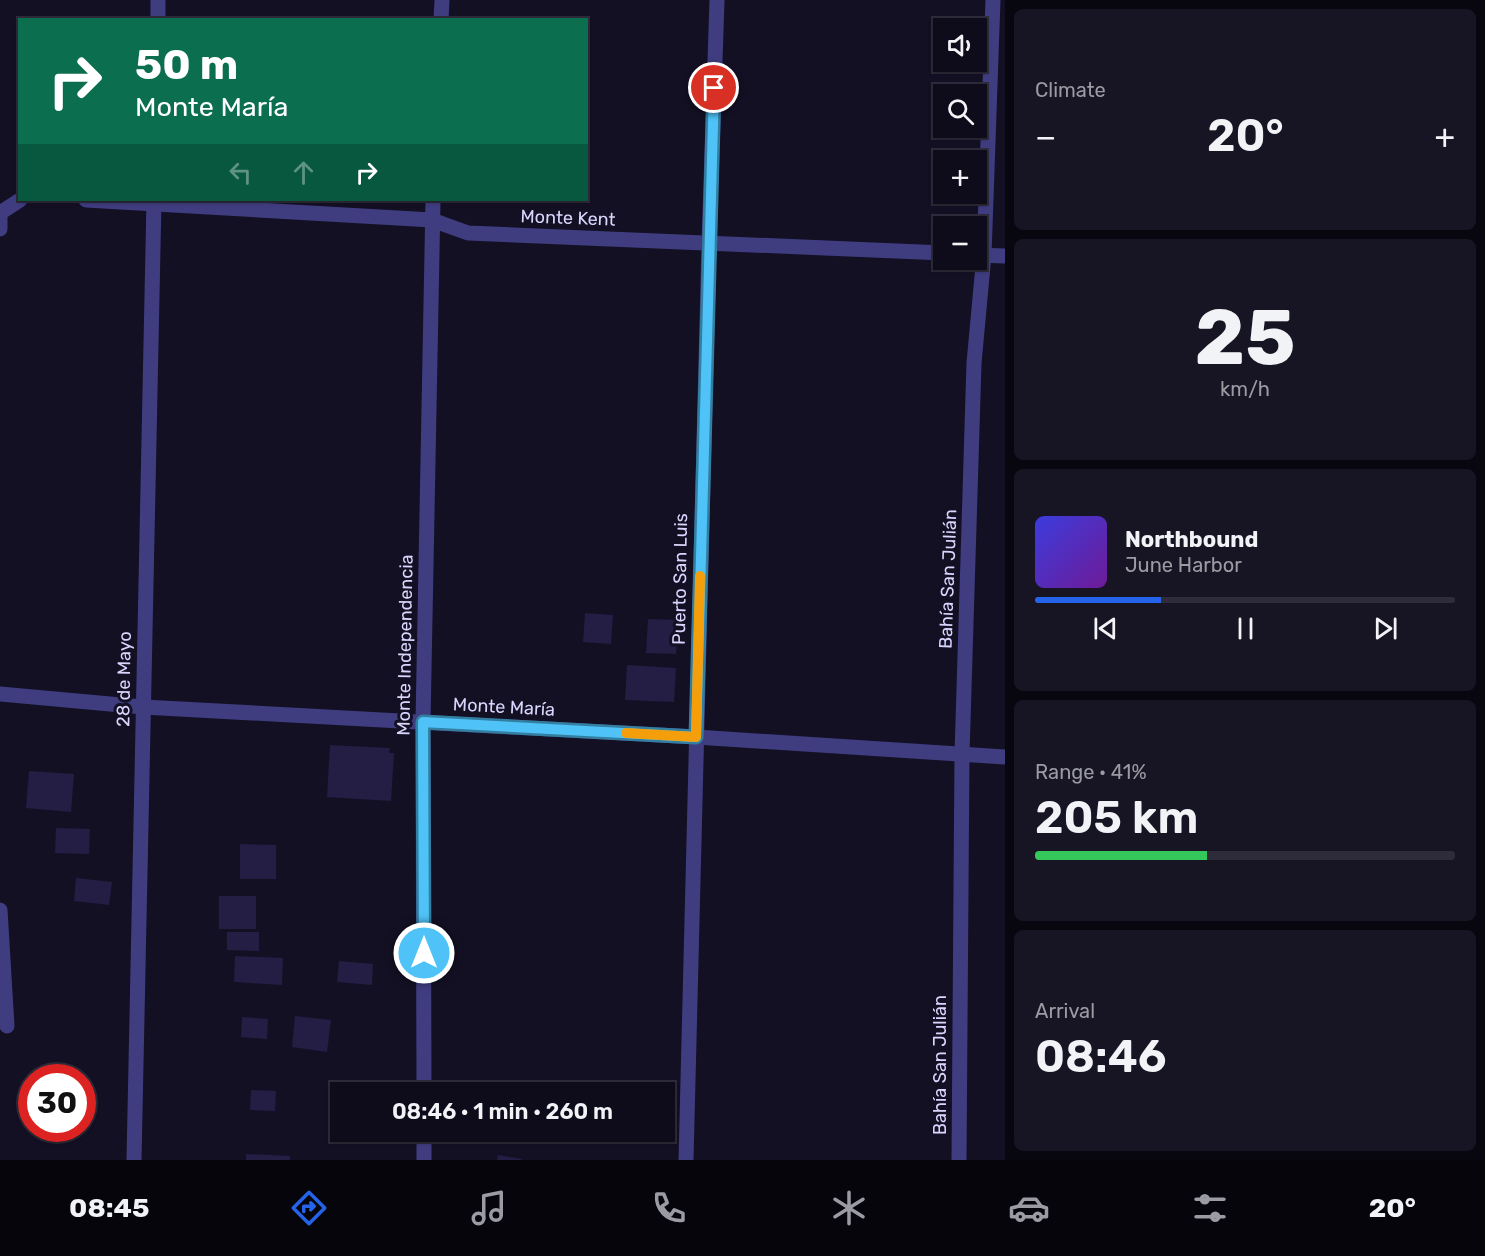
<!DOCTYPE html>
<html lang="en">
<head>
<meta charset="utf-8">
<style>
	:root { --surface:#0e0c1b; --page:#171524; --text:#f1f3f6; --muted:#9b9ba3; --line:#2e2c3a; --accent:#2563eb }
	body { margin:0; font-family:Rubik,sans-serif; background:var(--page); color:var(--text); height:100vh; display:flex; flex-direction:column; font-size:22px; white-space:nowrap }
	* { box-sizing:border-box; margin:0 }
	p { font-size:20px; color:var(--muted) }
	.icon { flex:none; width:33px; height:33px; fill:none; stroke:currentColor; stroke-width:2; stroke-linecap:round; stroke-linejoin:round }
	.map { position:relative; flex:1; overflow:hidden }
	.panel { display:flex; flex-direction:column; gap:9px; padding:9px; background:#08070f; width:480px }
	.panel>* { flex:none }
	.top-card { position:absolute; left:18px; top:18px; width:570px; height:183px; border-radius:0px; box-shadow:0 2px 4px #0004,0 0 0 2px var(--line); background:#0b6e4f; color:#fff; overflow:hidden }
	.controls { position:absolute; left:933px; top:18px; display:grid; gap:12px }
	.controls a { display:grid; place-items:center; width:54px; height:54px; border-radius:0px; background:var(--surface); box-shadow:0 2px 4px #0004,0 0 0 2px var(--line); font-size:30px }
	.speed { position:absolute; left:18px; top:1064px; display:flex; gap:12px; font-size:30px; font-weight:700; text-align:center }
	.speed>* { display:grid; place-content:center; width:78px; height:78px; border-radius:50%; background:var(--surface); box-shadow:0 2px 4px #0004,0 0 0 2px var(--line); line-height:1 }
	.speed .limit { border:9px solid #d22; background:#fff; color:#111 }
	.pin { position:absolute; display:grid; place-items:center; width:51px; height:51px; color:#fff; margin:-26px; border:3px solid #fff; border-radius:50%; box-shadow:0 2px 6px #0007 }
	.me { position:absolute; width:66px; margin:-33px; rotate:0deg; stroke-linejoin:round; filter:drop-shadow(0 0 4px #0008) }
	.turn { display:flex; align-items:center; gap:21px; height:126px; padding:0 18px; font-size:27px }
	.turn .icon { width:78px; height:78px; stroke-width:2.5 }
	.turn b { display:block; font-size:42px; line-height:51px }
	.lanes { display:flex; align-items:center; height:57px; padding:0 18px; background:#0003; justify-content:center; gap:30px; direction:ltr }
	.lanes .off { opacity:.35 }
	.big { font-size:45px; font-weight:600; line-height:1.1 }
	.panel .card { flex:1; display:flex; flex-direction:column; justify-content:center; gap:9px; min-width:0; padding:0 21px; border-radius:9px; background:var(--page) }
	.panel .dial { align-items:center; gap:0 }
	.dial b { font-size:78px; line-height:1 }
	.song { display:flex; align-items:center; gap:18px }
	.cover { width:72px; height:72px; border-radius:9px; background:linear-gradient(135deg,hsl(240 70% 55%),hsl(280 70% 35%)) }
	.played { height:6px; border-radius:3px; background:linear-gradient(90deg,var(--accent) 30%,var(--line) 30%) }
	.keys { display:flex; justify-content:space-around; direction:ltr }
	.heat { display:flex; justify-content:space-between; align-items:center; font-size:33px; direction:ltr }
	.charge { height:9px; border-radius:4px; background:linear-gradient(90deg,#34c759 41%,var(--line) 0) }
	.trip { position:absolute; left:330px; top:1082px; width:345px; height:60px; border-radius:0px; background:var(--surface); box-shadow:0 2px 4px #0004,0 0 0 2px var(--line); font-weight:600; line-height:60px; text-align:center }
	.tab-bar { display:flex; height:96px; justify-content:space-around; align-items:center; background:#06050b; color:var(--muted) }
	.tab-bar .icon { width:42px; height:42px }
	.tab-bar .current { color:var(--accent) }
	.tab-bar b { font-size:27px; color:var(--text) }
	main { display:flex; flex:1; min-height:0 }
	.map>svg:first-child { display:block }
	.building { fill:#241d44 }
	.lines { fill:none; stroke-linecap:round; stroke-linejoin:round }
	.minor { stroke:#3f3d80; stroke-width:15 }
	.route-casing { stroke:#337fa1; stroke-width:15 }
	.route { stroke:#4fc3f7; stroke-width:10 }
	.slow { stroke:#f59e0b; stroke-width:10 }
	.labels { text-anchor:middle; dominant-baseline:central; stroke-width:6; stroke-linejoin:round; paint-order:stroke }
	.street-label { font-size:18px; fill:#d9d5fd; stroke:#131024 }
</style>
</head>
<body>
<main>
<div class="map">
<svg width="1005" height="1160" viewBox="0 0 1005 1160">
	<rect width="100%" height="100%" fill="#131024"/>
	<g class="building">
		<polygon points="585,613 613,615 611,644 583,642"/>
		<polygon points="648,619 678,620 676,654 646,653"/>
		<polygon points="627,665 676,668 674,702 625,700"/>
		<polygon points="330,745 390,748 389,753 394,753 391,801 327,797"/>
		<polygon points="29,771 74,774 71,812 26,808"/>
		<polygon points="56,828 90,829 89,854 55,853"/>
		<polygon points="240,844 276,845 276,879 240,879"/>
		<polygon points="76,878 112,882 109,905 74,901"/>
		<rect x="219" y="896" width="37" height="33"/>
		<polygon points="227,932 259,932 259,951 227,950"/>
		<polygon points="235,956 283,958 282,985 234,982"/>
		<polygon points="339,961 373,964 372,985 337,982"/>
		<polygon points="295,1016 331,1020 327,1052 292,1047"/>
		<polygon points="242,1017 268,1019 267,1039 241,1037"/>
		<polygon points="251,1090 276,1091 275,1111 250,1110"/>
		<polygon points="246,1154 290,1156 290,1160 246,1160"/>
		<polygon points="498,1155 522,1159 521,1160 497,1160"/>
	</g>
	<g class="lines">
		<g class="minor">
			<polyline points="158,20 158,0"/>
			<polyline points="441,20 442,0"/>
			<polyline points="86,200 432,220 468,233 944,253"/>
			<polyline points="0,229 0,213 20,200"/>
			<polyline points="976,255 1005,256"/>
			<polyline points="0,694 143,707 696,737 1005,757"/>
			<polyline points="0,910 7,1026"/>
			<polyline points="424,1092 423,722 433,200"/>
			<polyline points="424,1131 424,1160"/>
			<polyline points="134,1160 154,200"/>
			<polyline points="686,1160 709,243 717,0"/>
			<polyline points="959,1160 962,754 974,363 984,255 993,0"/>
		</g>
	</g>
	<g class="lines">
		<g class="route-casing">
			<polyline id="route" points="424,953 423,722 696,737 714,88"/>
		</g>
		<use href="#route" class="route"/>
		<polyline class="slow" points="626,733 696,737 700,576"/>
	</g>
	<g class="labels">
		<g class="street-label">
			<text transform="translate(568 218) rotate(2)">Monte Kent</text>
			<text transform="translate(680 579) rotate(-89)">Puerto San Luis</text>
			<text transform="translate(948 579) rotate(-88)">Bahía San Julián</text>
			<text transform="translate(405 645) rotate(-89)">Monte Independencia</text>
			<text transform="translate(124 679) rotate(-89)">28 de Mayo</text>
			<text transform="translate(504 707) rotate(3)">Monte María</text>
			<text transform="translate(940 1065) rotate(-90)">Bahía San Julián</text>
		</g>
	</g>
</svg>
<div class="controls">
<a><svg class="icon" aria-label="sound" viewBox="0 0 24 24"><path d="M4 9h4l5-4v14l-5-4H4zM17 9q2 3 0 6"/></svg></a>
<a><svg class="icon" aria-label="search" viewBox="0 0 24 24"><circle cx="10" cy="10" r="6"/><path d="M15 15l6 6"/></svg></a>
<a>+</a>
<a>−</a>
</div>
<div class="speed"><div class="limit">30</div></div>
<div class="pin" style="left:714px;top:88px;background:#d93025"><svg class="icon" aria-label="arrive" viewBox="0 0 24 24"><path d="M6 21V4h12l-3 4 3 4H6"/></svg></div>
<svg class="me" style="left:424px;top:953px" viewBox="-20 -20 40 40"><circle r="17" fill="#4fc3f7" stroke="#fff" stroke-width="3"/><path d="M0-11L8 9 0 5-8 9z" fill="#fff"/></svg>
<div class="trip">08:46 · 1 min · 260 m</div>
<div class="top-card">
<div class="turn"><svg class="icon" aria-label="right" viewBox="0 0 24 24"><path d="M7 20v-9h11M14 6l5 5-5 5"/></svg><div><b>50 m</b>Monte María</div></div>
<div class="lanes"><svg class="icon off" aria-label="left" viewBox="0 0 24 24"><path d="M17 20v-9H6M10 6l-5 5 5 5"/></svg><svg class="icon off" aria-label="ahead" viewBox="0 0 24 24"><path d="M12 20V5M6 11l6-6 6 6"/></svg><svg class="icon" aria-label="right" viewBox="0 0 24 24"><path d="M7 20v-9h11M14 6l5 5-5 5"/></svg></div>
</div>
</div>
<section class="panel">
<div class="card"><p>Climate</p>
<div class="heat"><a>−</a><b class="big">20°</b><a>+</a></div>
</div>
<div class="card dial"><b>25</b><p>km/h</p></div>
<div class="card">
<div class="song"><i class="cover"></i><div><b>Northbound</b><p>June Harbor</p></div></div>
<div class="played"></div>
<div class="keys"><svg class="icon" aria-label="previous" viewBox="0 0 24 24"><path d="M18 5L8 12l10 7zM5 5v14"/></svg><svg class="icon" aria-label="pause" viewBox="0 0 24 24"><path d="M8 5v14M16 5v14"/></svg><svg class="icon" aria-label="next" viewBox="0 0 24 24"><path d="M6 5l10 7-10 7zM19 5v14"/></svg></div>
</div>
<div class="card"><p>Range · 41%</p><b class="big">205 km</b><div class="charge"></div></div>
<div class="card"><p>Arrival</p><b class="big">08:46</b></div>
</section>
</main>
<nav class="tab-bar">
<b>08:45</b>
<svg class="icon current" aria-label="directions" viewBox="0 0 24 24"><path d="M12 3l9 9-9 9-9-9zM9 14v-3h6M13 9l2 2-2 2"/></svg>
<svg class="icon" aria-label="music" viewBox="0 0 24 24"><path d="M9 18V5l10-2v13"/><circle cx="6" cy="18" r="3"/><circle cx="16" cy="16" r="3"/></svg>
<svg class="icon" aria-label="phone" viewBox="0 0 24 24"><path d="M5 4h4l2 5-3 2q2 4 5 5l2-3 5 2v4C11 20 4 13 5 4z"/></svg>
<svg class="icon" aria-label="climate" viewBox="0 0 24 24"><path d="M12 3v18M4 7l16 10M4 17L20 7"/></svg>
<svg class="icon" aria-label="car" viewBox="0 0 24 24"><path d="M5 17H2v-5l4-1 3-4h7l3 4 3 1v5h-3M9 17h6M6 11h13"/><circle cx="7" cy="17" r="2"/><circle cx="17" cy="17" r="2"/></svg>
<svg class="icon" aria-label="filters" viewBox="0 0 24 24"><path d="M4 7h16M4 17h16"/><circle cx="9" cy="7" r="2"/><circle cx="15" cy="17" r="2"/></svg>
<b>20°</b>
</nav>
</body>
</html>
